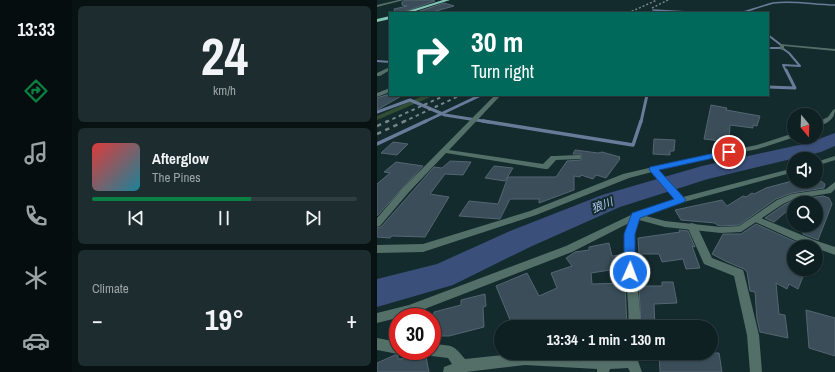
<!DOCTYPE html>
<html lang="en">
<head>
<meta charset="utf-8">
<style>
	:root { --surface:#0f2022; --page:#1d2d2f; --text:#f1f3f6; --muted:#9ba3a5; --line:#2f3e40; --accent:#0b8043 }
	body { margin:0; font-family:"Archivo Narrow","Noto Sans JP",sans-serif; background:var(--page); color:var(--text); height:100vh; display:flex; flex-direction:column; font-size:15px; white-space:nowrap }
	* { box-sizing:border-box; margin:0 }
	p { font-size:13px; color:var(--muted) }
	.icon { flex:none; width:22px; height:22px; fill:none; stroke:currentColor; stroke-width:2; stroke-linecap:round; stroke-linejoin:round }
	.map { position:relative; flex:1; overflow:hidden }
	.drawer { display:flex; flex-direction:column; gap:6px; padding:6px; background:#081213; width:305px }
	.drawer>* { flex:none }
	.guide { position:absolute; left:12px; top:12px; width:380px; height:84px; border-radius:0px; box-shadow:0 1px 3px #0004,0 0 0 1px var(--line); background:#00695c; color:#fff; overflow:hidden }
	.needle { width:26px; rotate:161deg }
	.buttons { position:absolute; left:410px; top:108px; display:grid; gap:8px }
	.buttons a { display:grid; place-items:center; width:36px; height:36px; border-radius:50%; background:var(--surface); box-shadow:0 1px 3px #0004,0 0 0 1px var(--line); font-size:20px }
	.speed { position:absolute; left:12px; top:308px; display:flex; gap:8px; font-size:20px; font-weight:700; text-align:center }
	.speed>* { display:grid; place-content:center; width:52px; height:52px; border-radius:50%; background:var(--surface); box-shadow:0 1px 3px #0004,0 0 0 1px var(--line); line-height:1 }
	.speed .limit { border:6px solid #d22; background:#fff; color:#111 }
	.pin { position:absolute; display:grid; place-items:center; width:34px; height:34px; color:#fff; margin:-17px; border:2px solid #fff; border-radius:50%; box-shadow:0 1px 4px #0007 }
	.me { position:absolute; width:44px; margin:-22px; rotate:2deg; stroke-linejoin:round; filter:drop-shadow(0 0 3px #0008) }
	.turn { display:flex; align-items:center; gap:14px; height:84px; padding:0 16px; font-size:18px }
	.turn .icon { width:52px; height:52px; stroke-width:2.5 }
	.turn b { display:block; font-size:28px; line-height:34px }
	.big { font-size:30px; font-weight:700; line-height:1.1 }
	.drawer .tile { flex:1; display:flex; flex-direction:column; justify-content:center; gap:6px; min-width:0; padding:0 14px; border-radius:6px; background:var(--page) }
	.drawer .dial { align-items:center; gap:0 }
	.dial b { font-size:52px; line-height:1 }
	.song { display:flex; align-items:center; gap:12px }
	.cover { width:48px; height:48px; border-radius:6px; background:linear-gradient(135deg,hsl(0 70% 55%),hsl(190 70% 35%)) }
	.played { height:4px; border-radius:2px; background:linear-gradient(90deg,var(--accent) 60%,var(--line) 60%) }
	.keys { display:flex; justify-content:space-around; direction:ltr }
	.heat { display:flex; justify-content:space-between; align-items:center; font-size:22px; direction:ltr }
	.trip { position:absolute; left:117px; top:320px; width:224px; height:40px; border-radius:20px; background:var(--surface); box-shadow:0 1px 3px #0004,0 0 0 1px var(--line); font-weight:700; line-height:40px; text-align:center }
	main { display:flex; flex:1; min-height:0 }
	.menu { display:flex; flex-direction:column; width:72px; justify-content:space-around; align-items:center; background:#060d0e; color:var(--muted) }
	.menu .icon { width:28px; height:28px }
	.menu .selected { color:var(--accent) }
	.menu b { font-size:18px; color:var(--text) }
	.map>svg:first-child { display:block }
	.green { fill:#314e35 }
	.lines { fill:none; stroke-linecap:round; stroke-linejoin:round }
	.stream-far3 { stroke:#687b99; stroke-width:1.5 }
	.stream-far2 { stroke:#687b99; stroke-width:2 }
	.stream-far1 { stroke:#687b99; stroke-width:3 }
	.stream { stroke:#687b99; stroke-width:3.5 }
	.river { fill:#3a4f7a; fill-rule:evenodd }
	.building { fill:#3a4d58; stroke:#536672 }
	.service { fill:#536f67; fill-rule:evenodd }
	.minor { fill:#536f67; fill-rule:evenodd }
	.trunk { fill:#83c5b4; fill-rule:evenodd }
	.rail-far2 { stroke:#738688; stroke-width:1.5; stroke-dasharray:2 2; stroke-linecap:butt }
	.rail-far1 { stroke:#738688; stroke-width:2; stroke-dasharray:3.5 3.5; stroke-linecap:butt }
	.rail { stroke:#738688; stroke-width:2.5; stroke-dasharray:4.5 4.5; stroke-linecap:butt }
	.route { fill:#1a73e8; stroke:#114b97 }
	.labels { text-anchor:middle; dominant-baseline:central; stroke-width:4; stroke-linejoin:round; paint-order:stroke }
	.water-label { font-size:11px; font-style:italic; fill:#b6cbf6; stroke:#142b2e }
</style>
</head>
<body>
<main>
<nav class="menu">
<b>13:33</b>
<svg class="icon selected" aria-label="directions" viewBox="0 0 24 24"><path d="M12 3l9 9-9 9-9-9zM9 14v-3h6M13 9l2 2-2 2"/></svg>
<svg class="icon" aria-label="music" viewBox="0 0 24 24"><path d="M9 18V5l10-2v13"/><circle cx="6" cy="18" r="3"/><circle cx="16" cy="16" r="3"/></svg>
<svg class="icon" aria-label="phone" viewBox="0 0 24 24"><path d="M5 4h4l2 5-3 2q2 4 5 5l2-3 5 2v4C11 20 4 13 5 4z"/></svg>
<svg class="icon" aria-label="climate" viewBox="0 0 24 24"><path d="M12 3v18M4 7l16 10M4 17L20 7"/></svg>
<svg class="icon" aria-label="car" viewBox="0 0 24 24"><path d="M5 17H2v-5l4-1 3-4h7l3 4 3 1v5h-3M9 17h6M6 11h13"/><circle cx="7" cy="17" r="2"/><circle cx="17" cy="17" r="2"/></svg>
</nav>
<section class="drawer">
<div class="tile dial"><b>24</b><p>km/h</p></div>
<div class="tile">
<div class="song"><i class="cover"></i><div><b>Afterglow</b><p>The Pines</p></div></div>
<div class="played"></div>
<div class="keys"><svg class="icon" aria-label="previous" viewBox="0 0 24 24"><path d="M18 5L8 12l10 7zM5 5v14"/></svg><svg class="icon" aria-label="pause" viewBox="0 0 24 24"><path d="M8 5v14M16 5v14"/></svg><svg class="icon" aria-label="next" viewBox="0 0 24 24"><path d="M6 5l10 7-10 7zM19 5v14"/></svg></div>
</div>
<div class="tile"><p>Climate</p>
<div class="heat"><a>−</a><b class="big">19°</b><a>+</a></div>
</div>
</section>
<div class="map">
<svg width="458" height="372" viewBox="0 0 458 372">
	<rect width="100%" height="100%" fill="#142b2e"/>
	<polygon class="green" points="48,95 58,95 0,120 0,116"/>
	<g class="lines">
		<g class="stream-far3">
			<polyline points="276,10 330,13"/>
			<path d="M363 13C374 10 385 6 396 3 417 0 437 5 458 5"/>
		</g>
		<g class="stream-far2">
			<polyline points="391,35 404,45 405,48 391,48"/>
			<polyline points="405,48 412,53 423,66 406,65 409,71"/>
			<polyline points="0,61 13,62"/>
		</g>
		<g class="stream-far1">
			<polyline points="391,87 418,88 409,70"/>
			<polyline points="0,112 33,100 68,115 112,122"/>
			<polyline points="47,122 104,95"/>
			<polyline points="264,122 270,95"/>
		</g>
		<g class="stream">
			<polyline points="106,121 256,145 264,121"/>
			<polyline points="0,144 49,121"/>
		</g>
		<polygon class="river" points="458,133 458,146 444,152 331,179 243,207 153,247 76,285 0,307 0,279 60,264 133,231 225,195 325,166 431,143"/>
	</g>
	<g class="building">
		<polygon points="28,0 55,0 58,1 24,13 18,13 17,9 30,6 25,5 25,2"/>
		<polygon points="67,3 77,6 52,13 37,13"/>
		<polygon points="9,95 26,95 0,110 0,98"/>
		<polygon points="334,105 350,108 349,110 383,116 380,126 376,125 376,128 353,125 352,142 327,139"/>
		<polygon points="277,139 298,140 297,151 293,151 293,155 276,154"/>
		<polygon points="16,142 31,144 20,155 4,153"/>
		<polygon points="198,150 221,153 225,152 243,157 242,158 243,159 229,178 219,175 216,179 204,175 203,177 197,176 197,190 162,203 162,199 133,199 123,219 82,216 92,201 121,204 131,177 179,177 190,161 204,160 204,154 196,154"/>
		<polygon points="73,161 94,162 86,175 68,174 53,194 72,197 48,237 15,236 13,238 0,237 0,228 4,227 57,167 65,168"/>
		<polygon points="19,162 46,166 0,216 0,184 13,173 7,172"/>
		<polygon points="117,166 136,168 128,181 108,178"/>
		<polygon points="415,181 444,181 448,184 447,188 415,193 399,199 362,225 344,226 340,225 338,223 304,220 298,210 345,200 350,206 366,196 369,197 375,193 377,194 389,188"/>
		<polygon points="446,196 452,198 455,204 441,240 426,234 426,225 439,225 439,203 417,203 417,212 410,211 397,222 388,218 407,205 417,200"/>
		<polygon points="379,224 430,247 417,247 417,269 429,269 421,289 412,284 410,289 399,283 402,314 408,315 411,338 383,332 380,319 378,292 373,291 370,272 367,269 348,261 335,254 346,234 364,234"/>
		<polygon points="302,230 311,231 318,247 315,246 323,268 309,269 306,259 285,262 282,254 262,254 261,238 303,232"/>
		<polygon points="232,243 235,256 243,255 246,268 214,273 215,284 248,283 250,327 222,327 222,321 196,321 195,327 136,327 119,286 150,273 162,296 180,288 174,273 195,266 189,258 198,252 212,250 212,247"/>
		<polygon points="285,282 296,282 300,303 277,304 278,327 264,327 262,286 285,286"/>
		<polygon points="108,294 109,306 106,307 107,327 72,336 55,336 57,312 84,305 84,300"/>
		<polygon points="429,310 458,318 458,356 432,348"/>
		<polygon points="282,353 342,353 345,372 283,372"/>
		<polygon points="18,355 21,355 21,359 49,357 52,372 0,372 0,363"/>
	</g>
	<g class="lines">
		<g class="service">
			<polygon points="21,0 27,0 0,7 0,5"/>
			<polygon points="379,216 437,240 458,247 458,255 439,248 439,247 431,246 376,221 375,219 376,217"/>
			<polygon points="315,223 318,224 320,226 335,258 366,270 367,273 382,335 385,372 373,372 370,335 357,276 327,264 310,226 312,224"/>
		</g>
		<g class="minor">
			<polygon points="403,44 458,49 458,51 407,46 407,49 405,50 403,49"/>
			<polygon points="13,67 13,70 3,76 0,76 0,73"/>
			<polygon points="13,88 13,92 0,97 0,93"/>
			<polygon points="118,95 124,95 72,150 166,164 174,156 177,156 200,155 203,155 204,157 203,159 179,160 171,169 168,169 69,153 32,192 3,226 0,227 0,218 26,188"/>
			<path d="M458 109C458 120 449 124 439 127V123L451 117 456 110Z"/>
			<path d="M417 133 418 137 381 149 310 163 281 170 306 197 417 168V172L307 202 269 216 288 221 344 227 362 226 400 200 415 194 449 189 458 182V189L454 193 417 199 406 204 364 232 344 233 288 227 262 220C261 225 258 230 258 235 254 266 265 296 263 327H251C254 293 241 256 252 223L195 252 32 315 0 323V313L32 305 189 246 256 214 298 199 275 172 252 178 159 215 46 252 0 253V245L46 244 153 211 246 174 310 159 380 145Z"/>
			<polygon points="458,156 458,160 439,166 439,162"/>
			<polygon points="0,338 21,342 21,351 26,351 25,352 21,354 0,350"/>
			<path d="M55 344C75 346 75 343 88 359L145 353 227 357 249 355V353H261V361L265 372H253L251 368 233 369 232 372H220V369L148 365 89 372H66L67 367 75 364 71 358 55 356 51 354 49 351H55Z"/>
		</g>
		<g class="trunk">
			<polygon points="66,0 73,0 32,13 25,13"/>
			<polygon points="13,16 13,19 0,22 0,19"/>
		</g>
		<g class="rail-far2">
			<polyline points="275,8 291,0"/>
			<polyline points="251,13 280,0"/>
		</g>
		<g class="rail-far1">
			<polyline points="9,122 69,95"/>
			<polyline points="26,122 84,95"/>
		</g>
		<g class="rail">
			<polyline points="0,126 11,121"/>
			<polyline points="0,134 28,121"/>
		</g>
	</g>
	<polygon class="route" points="352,150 356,152 355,154 282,170 309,200 307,202 263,218 258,234 258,272 257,275 253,276 248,275 247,272 247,234 255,213 297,199 273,171 272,169 273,167"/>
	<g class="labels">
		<g class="water-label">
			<text transform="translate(225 205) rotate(-22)">狼川</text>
		</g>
	</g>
</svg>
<div class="buttons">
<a><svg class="needle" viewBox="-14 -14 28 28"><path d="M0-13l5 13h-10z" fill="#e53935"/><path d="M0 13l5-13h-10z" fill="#9ba3a5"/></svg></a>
<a><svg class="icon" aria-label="sound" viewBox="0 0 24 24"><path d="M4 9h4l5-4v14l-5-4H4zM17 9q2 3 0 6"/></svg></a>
<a><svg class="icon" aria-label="search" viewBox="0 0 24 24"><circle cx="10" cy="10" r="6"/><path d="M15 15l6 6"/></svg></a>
<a><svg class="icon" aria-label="layers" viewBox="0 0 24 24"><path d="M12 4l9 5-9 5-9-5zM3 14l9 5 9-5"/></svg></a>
</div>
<div class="speed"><div class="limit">30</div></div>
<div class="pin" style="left:352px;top:152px;background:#d93025"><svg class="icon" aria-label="arrive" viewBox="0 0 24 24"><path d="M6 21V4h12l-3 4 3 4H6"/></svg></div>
<svg class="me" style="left:253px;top:272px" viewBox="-20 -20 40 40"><circle r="17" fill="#1a73e8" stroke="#fff" stroke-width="3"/><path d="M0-11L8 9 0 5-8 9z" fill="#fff"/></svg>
<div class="trip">13:34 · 1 min · 130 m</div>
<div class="guide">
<div class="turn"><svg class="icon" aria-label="right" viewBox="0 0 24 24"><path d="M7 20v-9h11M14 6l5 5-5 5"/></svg><div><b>30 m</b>Turn right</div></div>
</div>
</div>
</main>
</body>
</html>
